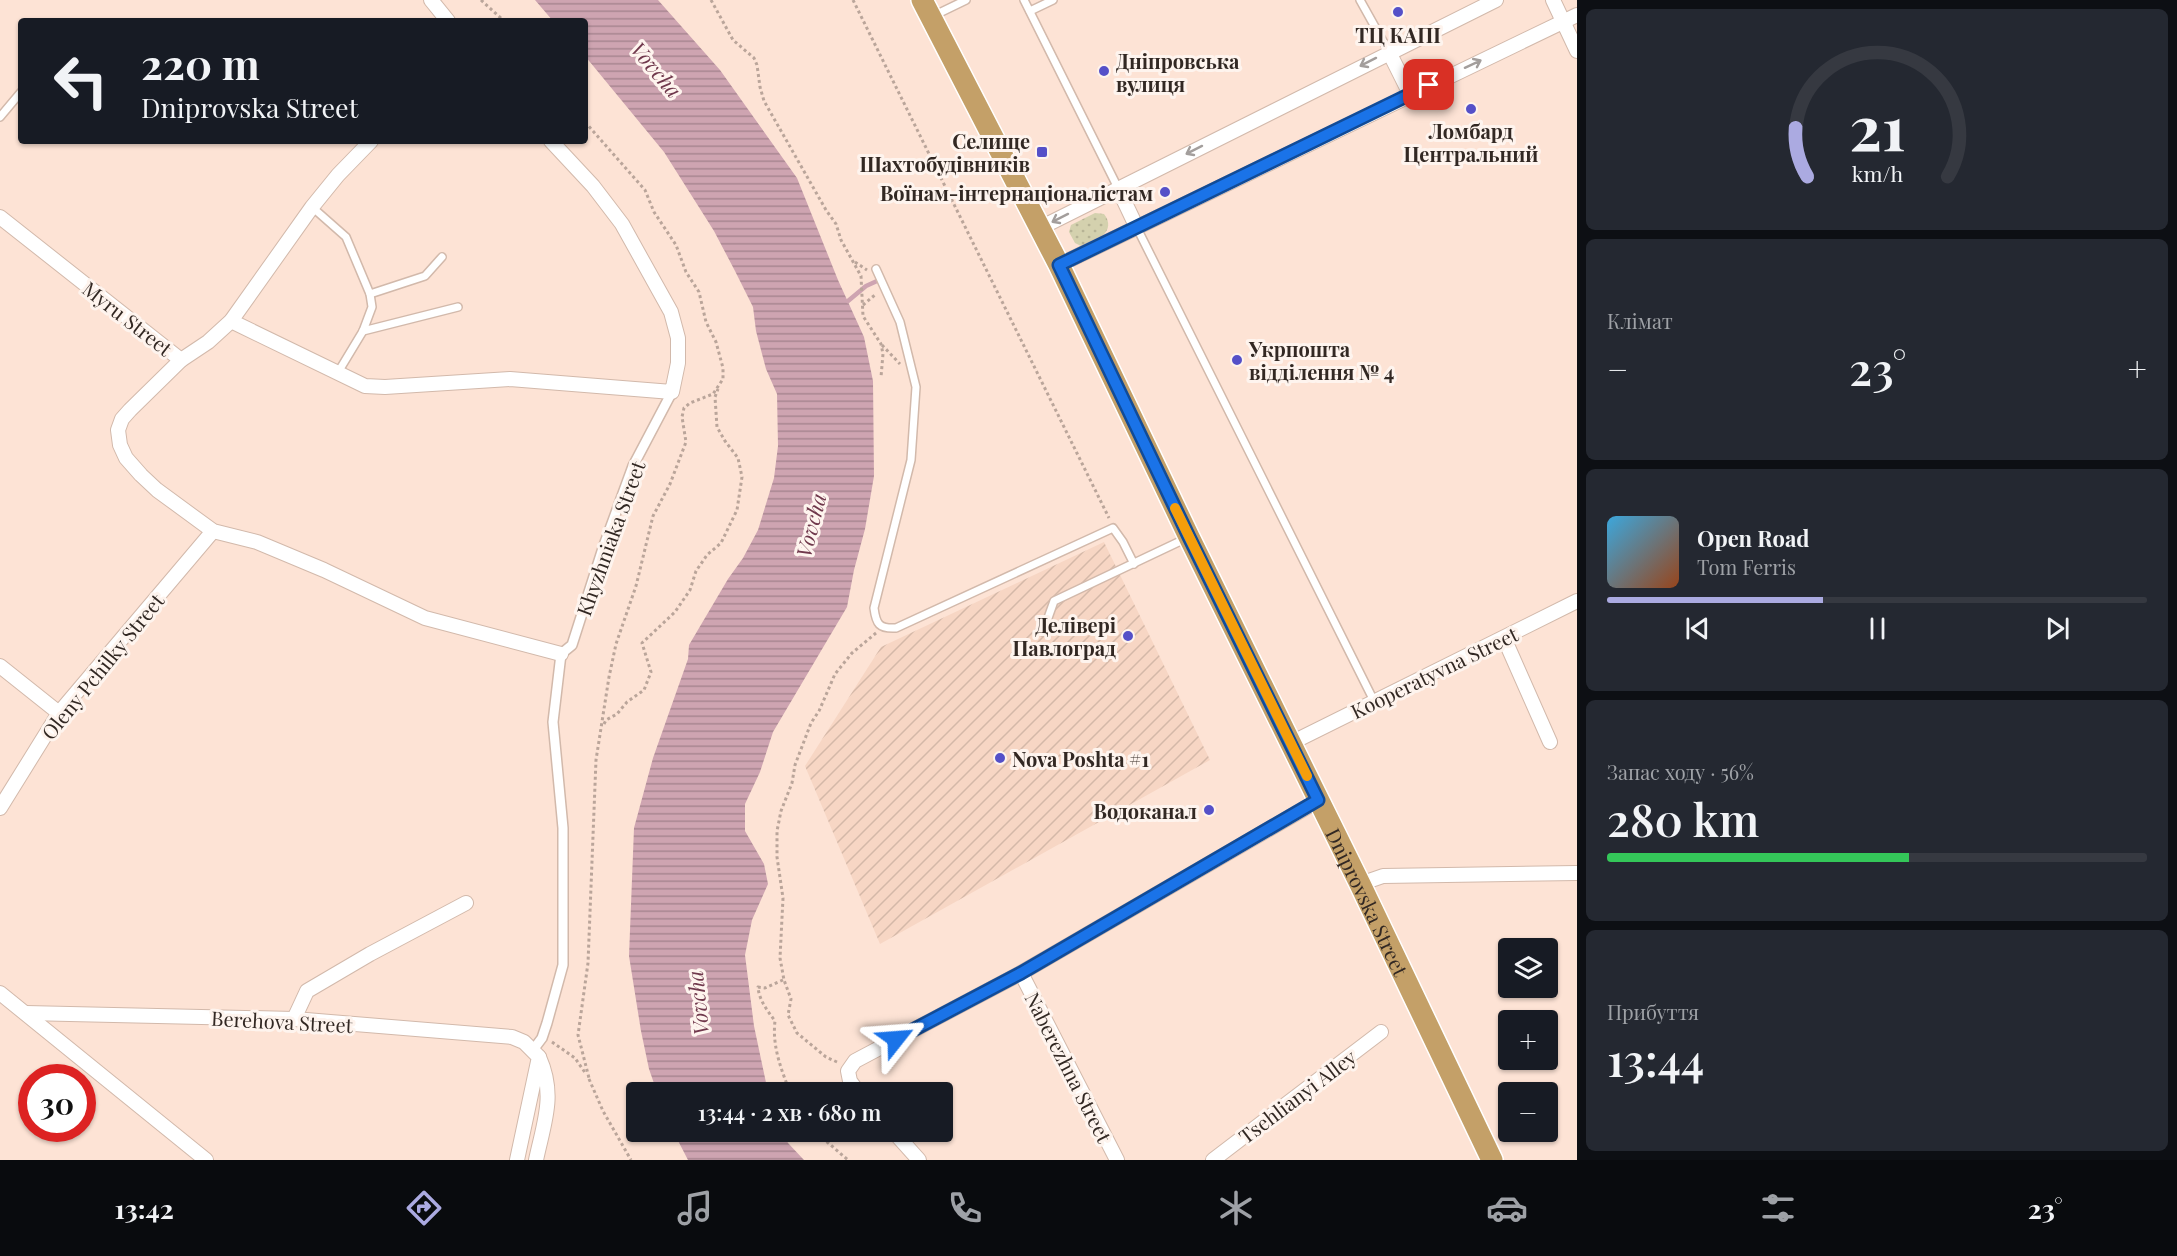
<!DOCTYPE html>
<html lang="uk">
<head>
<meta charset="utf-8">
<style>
	:root { --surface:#171b24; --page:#242831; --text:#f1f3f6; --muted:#9ea1a6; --line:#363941; --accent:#abaae1 }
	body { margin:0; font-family:"Playfair Display",serif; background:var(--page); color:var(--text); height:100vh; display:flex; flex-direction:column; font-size:22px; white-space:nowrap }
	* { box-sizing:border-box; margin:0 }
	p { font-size:20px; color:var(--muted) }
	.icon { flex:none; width:33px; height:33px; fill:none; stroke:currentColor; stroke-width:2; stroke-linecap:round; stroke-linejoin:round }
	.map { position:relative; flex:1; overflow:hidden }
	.side { display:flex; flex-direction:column; gap:9px; padding:9px; background:#0d0f14; width:600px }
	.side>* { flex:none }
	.guide { position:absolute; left:18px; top:18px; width:570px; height:126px; border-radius:6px; box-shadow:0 2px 4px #0004; background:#171b24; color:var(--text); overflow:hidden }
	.tools { position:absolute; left:1498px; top:938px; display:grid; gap:12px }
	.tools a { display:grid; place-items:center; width:60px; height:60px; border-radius:6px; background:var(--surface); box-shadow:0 2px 4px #0004; font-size:30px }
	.speed { position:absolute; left:18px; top:1064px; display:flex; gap:12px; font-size:30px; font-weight:700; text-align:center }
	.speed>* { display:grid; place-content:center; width:78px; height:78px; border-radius:50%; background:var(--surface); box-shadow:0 2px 4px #0004; line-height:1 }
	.speed .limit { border:9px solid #d22; background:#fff; color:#111 }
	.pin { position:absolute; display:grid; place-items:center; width:51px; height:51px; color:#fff; margin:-26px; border-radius:12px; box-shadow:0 3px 9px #0006 }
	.me { position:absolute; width:66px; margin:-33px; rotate:62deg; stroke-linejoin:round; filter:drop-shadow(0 0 4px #0008) }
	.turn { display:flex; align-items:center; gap:21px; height:126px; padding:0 24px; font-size:27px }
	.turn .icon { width:78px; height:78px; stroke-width:2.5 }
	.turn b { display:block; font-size:42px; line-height:51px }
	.big { font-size:45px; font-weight:600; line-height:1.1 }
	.side .widget { flex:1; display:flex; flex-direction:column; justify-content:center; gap:9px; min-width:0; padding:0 21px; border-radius:9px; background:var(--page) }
	.side .dial { align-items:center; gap:0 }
	.dial svg { height:156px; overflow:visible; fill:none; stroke:var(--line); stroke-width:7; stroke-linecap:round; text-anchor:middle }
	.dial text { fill:var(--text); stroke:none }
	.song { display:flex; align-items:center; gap:18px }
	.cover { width:72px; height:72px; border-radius:9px; background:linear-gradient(135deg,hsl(200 70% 55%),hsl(20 70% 35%)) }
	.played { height:6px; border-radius:3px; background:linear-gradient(90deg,var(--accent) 40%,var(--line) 40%) }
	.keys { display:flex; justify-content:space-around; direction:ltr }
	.heat { display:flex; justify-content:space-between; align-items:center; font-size:33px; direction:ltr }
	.charge { height:9px; border-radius:4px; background:linear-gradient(90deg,#34c759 56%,var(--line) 0) }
	.trip { position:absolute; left:626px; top:1082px; width:327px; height:60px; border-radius:6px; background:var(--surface); box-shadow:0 2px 4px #0004; font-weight:600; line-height:60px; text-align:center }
	.menu { display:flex; height:96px; justify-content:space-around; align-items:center; background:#090b0e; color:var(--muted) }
	.menu .icon { width:42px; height:42px }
	.menu .current { color:var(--accent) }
	.menu b { font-size:27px; color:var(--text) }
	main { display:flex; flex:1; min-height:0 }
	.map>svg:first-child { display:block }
	.industrial { fill:url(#industrial-furrows) }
	.grass { fill:url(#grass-dots) }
	.water { fill:url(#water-rules) }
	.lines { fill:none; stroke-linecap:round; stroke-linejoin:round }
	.stream { stroke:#cea4b1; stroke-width:4.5 }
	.service-casing { stroke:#d2b9ab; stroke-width:10 }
	.pedestrian-casing { stroke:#d2b9ab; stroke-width:12 }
	.minor-casing { stroke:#d2b9ab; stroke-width:16 }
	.trunk-casing { stroke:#fff; stroke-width:24 }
	.path { stroke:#baa59a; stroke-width:3; stroke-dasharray:3 3; stroke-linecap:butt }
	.service { stroke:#fff; stroke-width:7 }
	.pedestrian { stroke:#fff; stroke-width:9 }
	.minor { stroke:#fff; stroke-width:14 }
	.trunk { stroke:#c4a068; stroke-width:21 }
	.oneway { stroke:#a39e9c }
	.route-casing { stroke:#114b97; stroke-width:15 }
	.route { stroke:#1a73e8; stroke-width:10 }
	.slow { stroke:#f59e0b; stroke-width:10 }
	.poi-dot { fill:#5550c8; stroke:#fef4ee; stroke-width:2 }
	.labels { text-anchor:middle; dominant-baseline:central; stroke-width:6; stroke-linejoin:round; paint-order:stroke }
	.poi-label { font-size:20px; font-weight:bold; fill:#322823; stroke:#fef4ee; text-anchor:end }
	.street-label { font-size:20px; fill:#322823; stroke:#fef4ee }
	.water-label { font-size:21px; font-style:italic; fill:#70384c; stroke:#fef4ee }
</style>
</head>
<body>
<main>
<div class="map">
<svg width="1577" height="1160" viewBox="0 0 1577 1160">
	<defs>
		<pattern id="industrial-furrows" width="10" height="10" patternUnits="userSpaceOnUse" patternTransform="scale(1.5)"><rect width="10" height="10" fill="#f7d6c4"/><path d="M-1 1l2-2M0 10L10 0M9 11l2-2" fill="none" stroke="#d4b8a8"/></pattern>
		<pattern id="grass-dots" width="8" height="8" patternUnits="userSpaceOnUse" patternTransform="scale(1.5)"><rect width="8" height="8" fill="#d4d1ae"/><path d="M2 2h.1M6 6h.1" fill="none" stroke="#b6b395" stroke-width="1.8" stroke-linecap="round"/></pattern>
		<pattern id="water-rules" width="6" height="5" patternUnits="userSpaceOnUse" patternTransform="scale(1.5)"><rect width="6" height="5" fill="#cea4b1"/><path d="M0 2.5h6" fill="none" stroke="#a88690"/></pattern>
	</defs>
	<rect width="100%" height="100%" fill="#fde3d5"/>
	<polygon class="industrial" points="1104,542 1210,760 880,944 805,766 881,647"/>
	<path class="grass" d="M1095 213 1104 214C1117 231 1097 241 1083 247L1075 243 1069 232 1071 225Z"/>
	<g class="water">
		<polygon points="535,0 658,0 720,70 797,178 838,280 864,337 873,381 874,476 865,529 854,570 847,607 773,732 760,772 745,804 745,831 764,864 768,884 752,920 745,955 754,1026 768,1092 657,1092 649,1069 641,1031 629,956 634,828 653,758 688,659 689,645 728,579 743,558 758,530 774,478 778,446 777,394 766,369 756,331 753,307 735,271 714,231 664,152 585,56 585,21 553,21"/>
		<polygon points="673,1131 782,1131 788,1143 804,1160 688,1160"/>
	</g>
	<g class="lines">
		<polyline class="stream" points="848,301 866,286 877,281"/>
		<g class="service-casing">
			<g id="service">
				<polyline points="1024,0 1118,188"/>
				<polyline points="1360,0 1389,52"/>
				<polyline points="1030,11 1053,0"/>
				<polyline points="933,16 966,0"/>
				<polyline points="0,117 21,92"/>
				<polyline points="312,207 346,237 370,294 372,307 363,331 337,374"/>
				<polyline points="1137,228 1374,701"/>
				<path d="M876 269 900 322 916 387 911 460 874 608C876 624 879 629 896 628L1113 528 1123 542 1134 564"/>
				<polyline points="370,294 425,276 442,257"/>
				<polyline points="363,331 458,307"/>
				<polyline points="1043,632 1054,601 1187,538"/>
			</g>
		</g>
		<g class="pedestrian-casing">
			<polyline id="pedestrian" points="533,1050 542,1038 547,1023 563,965 563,828 553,722 561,654 572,645 603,548 633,466 672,392"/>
		</g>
		<g class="minor-casing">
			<g id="minor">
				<polyline points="431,0 448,21"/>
				<polyline points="1553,0 1577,51"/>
				<polyline points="1389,52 1410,94"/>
				<polyline points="1118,188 1137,228"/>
				<polyline points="0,217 181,360 130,410 122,419 118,430 120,445 126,458 141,475 157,490 213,531 257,542 324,570 425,618 561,654"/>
				<polyline points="1040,228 1496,0"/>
				<polyline points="1059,265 1577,15"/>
				<polyline points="231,321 365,386 385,387 510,379 672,392 678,363 678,338 671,312 622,224 593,186 551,141"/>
				<polyline points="181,360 208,342 231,321 312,207 338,175 371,141"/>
				<polyline points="1504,638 1550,742"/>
				<polyline points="0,666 59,713"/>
				<polyline points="1291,743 1577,601"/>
				<polyline points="0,808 59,713 213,531"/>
				<polyline points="1360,884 1383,876 1577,873"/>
				<polyline points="1021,973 1117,1160"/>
				<polyline points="0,993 206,1160"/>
				<polyline points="26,1013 294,1019 512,1037 524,1042 539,1057 517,1160"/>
				<polyline points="294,1019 307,991 370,954 466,903"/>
				<polyline points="858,1092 850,1081 848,1071 855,1061 1021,973 1319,800"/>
				<polyline points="893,1131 919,1160"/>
				<path d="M536 1160C544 1122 556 1095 539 1057"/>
				<polyline points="1213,1160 1381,1032"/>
			</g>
		</g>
		<g class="trunk-casing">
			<g id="trunk">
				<path id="s1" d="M922 0 1059 265 1189 537 1360 884 1492 1160"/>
			</g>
		</g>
		<g class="path">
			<polyline points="481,0 504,21"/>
			<polyline points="711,0 733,40 754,58 757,65 760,87 764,101 826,210 836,224 841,240 861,276 863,316 881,344 883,354 881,377"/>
			<polyline points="853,0 1109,518"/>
			<polyline points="585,122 645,190 654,212 676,245 686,272 699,292 706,322 716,342 723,368 723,379 713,394 690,403 684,408 682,417 686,442 670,484 653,516 636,586 616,644 609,677 596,760 588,963 578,1035 589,1078"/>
			<polyline points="855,262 867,270"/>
			<polyline points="863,305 876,294"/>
			<polyline points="882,345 900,364"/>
			<polyline points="604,724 606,720 617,714 627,702 644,690 651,672 642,643 675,612 690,590 696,571 707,555 721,543 737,510 742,477 738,458 725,441 717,427 715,397 718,389"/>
			<path d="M783 980 765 988 758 987C759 1000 767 1010 775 1021 772 1046 781 1069 790 1092"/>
			<polyline points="552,1042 575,1058 586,1074"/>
			<polyline points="837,1062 826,1057 797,1033 788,1015 791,999 784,980 780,958 783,898 777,857 777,831 781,811 792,783 795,765 811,723 819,711 835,674 852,653 876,633"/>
			<polyline points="589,1079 603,1111 631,1160"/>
			<polyline points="821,1131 826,1141 848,1160"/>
		</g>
		<use href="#service" class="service"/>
		<use href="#pedestrian" class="pedestrian"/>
		<use href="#minor" class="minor"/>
		<use href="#trunk" class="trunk"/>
	</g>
	<defs><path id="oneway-shaft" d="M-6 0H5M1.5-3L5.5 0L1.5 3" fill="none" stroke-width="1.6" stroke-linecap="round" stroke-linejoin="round" transform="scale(1.5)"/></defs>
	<g class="oneway">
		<use href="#oneway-shaft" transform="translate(1368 62) rotate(153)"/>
		<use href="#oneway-shaft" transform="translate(1473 64) rotate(-25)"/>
		<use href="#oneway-shaft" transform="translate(1194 150) rotate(153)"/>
		<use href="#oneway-shaft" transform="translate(1060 218) rotate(153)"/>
	</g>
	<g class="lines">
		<g class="route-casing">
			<polyline id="route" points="896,1039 1021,973 1318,800 1189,537 1059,265 1429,85"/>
		</g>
		<use href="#route" class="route"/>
		<polyline class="slow" points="1175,508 1307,776"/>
	</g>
	<g class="poi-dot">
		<circle cx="1398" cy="12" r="6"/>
		<circle cx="1104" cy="71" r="6"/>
		<circle cx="1471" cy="109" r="6"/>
		<rect x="1036" y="146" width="12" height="12" rx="3"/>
		<circle cx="1165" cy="192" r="6"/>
		<circle cx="1237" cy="360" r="6"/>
		<circle cx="1128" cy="636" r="6"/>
		<circle cx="1000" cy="758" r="6"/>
		<circle cx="1209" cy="810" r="6"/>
	</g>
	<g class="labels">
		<g class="poi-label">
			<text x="1398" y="34" text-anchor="middle">ТЦ КАПІ</text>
			<text x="1116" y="60" text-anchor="start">Дніпровська<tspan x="1116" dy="23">вулиця</tspan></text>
			<text x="1471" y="130" text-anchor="middle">Ломбард<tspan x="1471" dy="23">Центральний</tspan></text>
			<text x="1030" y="140">Селище<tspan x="1030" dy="23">Шахтобудівників</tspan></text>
			<text x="1153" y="192">Воїнам-інтернаціоналістам</text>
			<text x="1249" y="348" text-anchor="start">Укрпошта<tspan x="1249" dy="23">відділення № 4</tspan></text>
			<text x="1116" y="624">Делівері<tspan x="1116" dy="23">Павлоград</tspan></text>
			<text x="1012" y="758" text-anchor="start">Nova Poshta #1</text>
			<text x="1197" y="810">Водоканал</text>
		</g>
		<g class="street-label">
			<text transform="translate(128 318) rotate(38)">Myru Street</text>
			<text transform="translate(610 538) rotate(-70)">Khyzhniaka Street</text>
			<text transform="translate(102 666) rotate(-51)">Oleny Pchilky Street</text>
			<text transform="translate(1434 672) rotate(-26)">Kooperatyvna Street</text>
			<text stroke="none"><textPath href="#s1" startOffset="1006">Dniprovska Street</textPath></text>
			<text transform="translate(282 1021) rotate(3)">Berehova Street</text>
			<text transform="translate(1069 1067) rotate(63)">Naberezhna Street</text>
			<text transform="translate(1297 1096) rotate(-37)">Tsehlianyi Alley</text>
		</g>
		<g class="water-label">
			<text transform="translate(657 69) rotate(50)">Vovcha</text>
			<text transform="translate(810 525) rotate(-76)">Vovcha</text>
			<text transform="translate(697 1003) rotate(-96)">Vovcha</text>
		</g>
	</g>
</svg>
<div class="tools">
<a><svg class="icon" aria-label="layers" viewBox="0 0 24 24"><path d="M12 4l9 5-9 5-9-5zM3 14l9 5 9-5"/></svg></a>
<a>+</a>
<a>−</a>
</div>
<div class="speed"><div class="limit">30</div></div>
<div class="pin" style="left:1429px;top:85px;background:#d93025"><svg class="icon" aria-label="arrive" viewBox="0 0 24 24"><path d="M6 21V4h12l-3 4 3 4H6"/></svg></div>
<svg class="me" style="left:896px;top:1039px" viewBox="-20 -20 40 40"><path d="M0-17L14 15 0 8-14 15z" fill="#1a73e8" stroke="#fff" stroke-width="4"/></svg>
<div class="trip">13:44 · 2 хв · 680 m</div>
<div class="guide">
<div class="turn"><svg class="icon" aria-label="left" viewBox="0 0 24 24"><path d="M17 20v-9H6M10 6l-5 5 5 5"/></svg><div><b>220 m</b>Dniprovska Street</div></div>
</div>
</div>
<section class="side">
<div class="widget dial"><svg viewBox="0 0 100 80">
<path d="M14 69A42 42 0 1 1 86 69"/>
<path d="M14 69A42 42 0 0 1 8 44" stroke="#abaae1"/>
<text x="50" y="56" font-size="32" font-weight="700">21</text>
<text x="50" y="72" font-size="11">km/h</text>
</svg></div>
<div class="widget"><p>Клімат</p>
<div class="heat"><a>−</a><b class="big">23°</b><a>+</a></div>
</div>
<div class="widget">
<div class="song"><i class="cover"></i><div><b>Open Road</b><p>Tom Ferris</p></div></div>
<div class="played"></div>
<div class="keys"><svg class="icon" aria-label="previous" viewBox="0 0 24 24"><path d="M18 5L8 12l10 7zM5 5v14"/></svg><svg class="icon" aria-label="pause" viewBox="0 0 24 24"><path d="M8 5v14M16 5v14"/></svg><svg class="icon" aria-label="next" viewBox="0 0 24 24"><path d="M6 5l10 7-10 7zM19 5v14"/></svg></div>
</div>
<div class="widget"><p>Запас ходу · 56%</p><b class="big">280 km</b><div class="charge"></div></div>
<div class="widget"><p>Прибуття</p><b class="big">13:44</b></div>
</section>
</main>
<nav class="menu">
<b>13:42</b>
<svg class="icon current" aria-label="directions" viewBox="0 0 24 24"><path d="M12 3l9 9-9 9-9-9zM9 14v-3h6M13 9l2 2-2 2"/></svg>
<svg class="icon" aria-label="music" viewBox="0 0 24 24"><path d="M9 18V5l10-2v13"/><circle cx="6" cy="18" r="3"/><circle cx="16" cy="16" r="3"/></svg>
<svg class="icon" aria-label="phone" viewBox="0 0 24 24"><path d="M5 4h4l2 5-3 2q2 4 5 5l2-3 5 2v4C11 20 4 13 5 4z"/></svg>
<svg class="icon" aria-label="climate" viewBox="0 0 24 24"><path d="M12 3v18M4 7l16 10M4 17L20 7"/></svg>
<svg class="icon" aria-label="car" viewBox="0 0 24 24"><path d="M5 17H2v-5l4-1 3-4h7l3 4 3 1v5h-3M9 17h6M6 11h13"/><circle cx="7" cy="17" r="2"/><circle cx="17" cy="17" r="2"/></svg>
<svg class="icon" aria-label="filters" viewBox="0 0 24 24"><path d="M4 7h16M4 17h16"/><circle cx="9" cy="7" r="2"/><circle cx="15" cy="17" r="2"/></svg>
<b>23°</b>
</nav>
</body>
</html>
